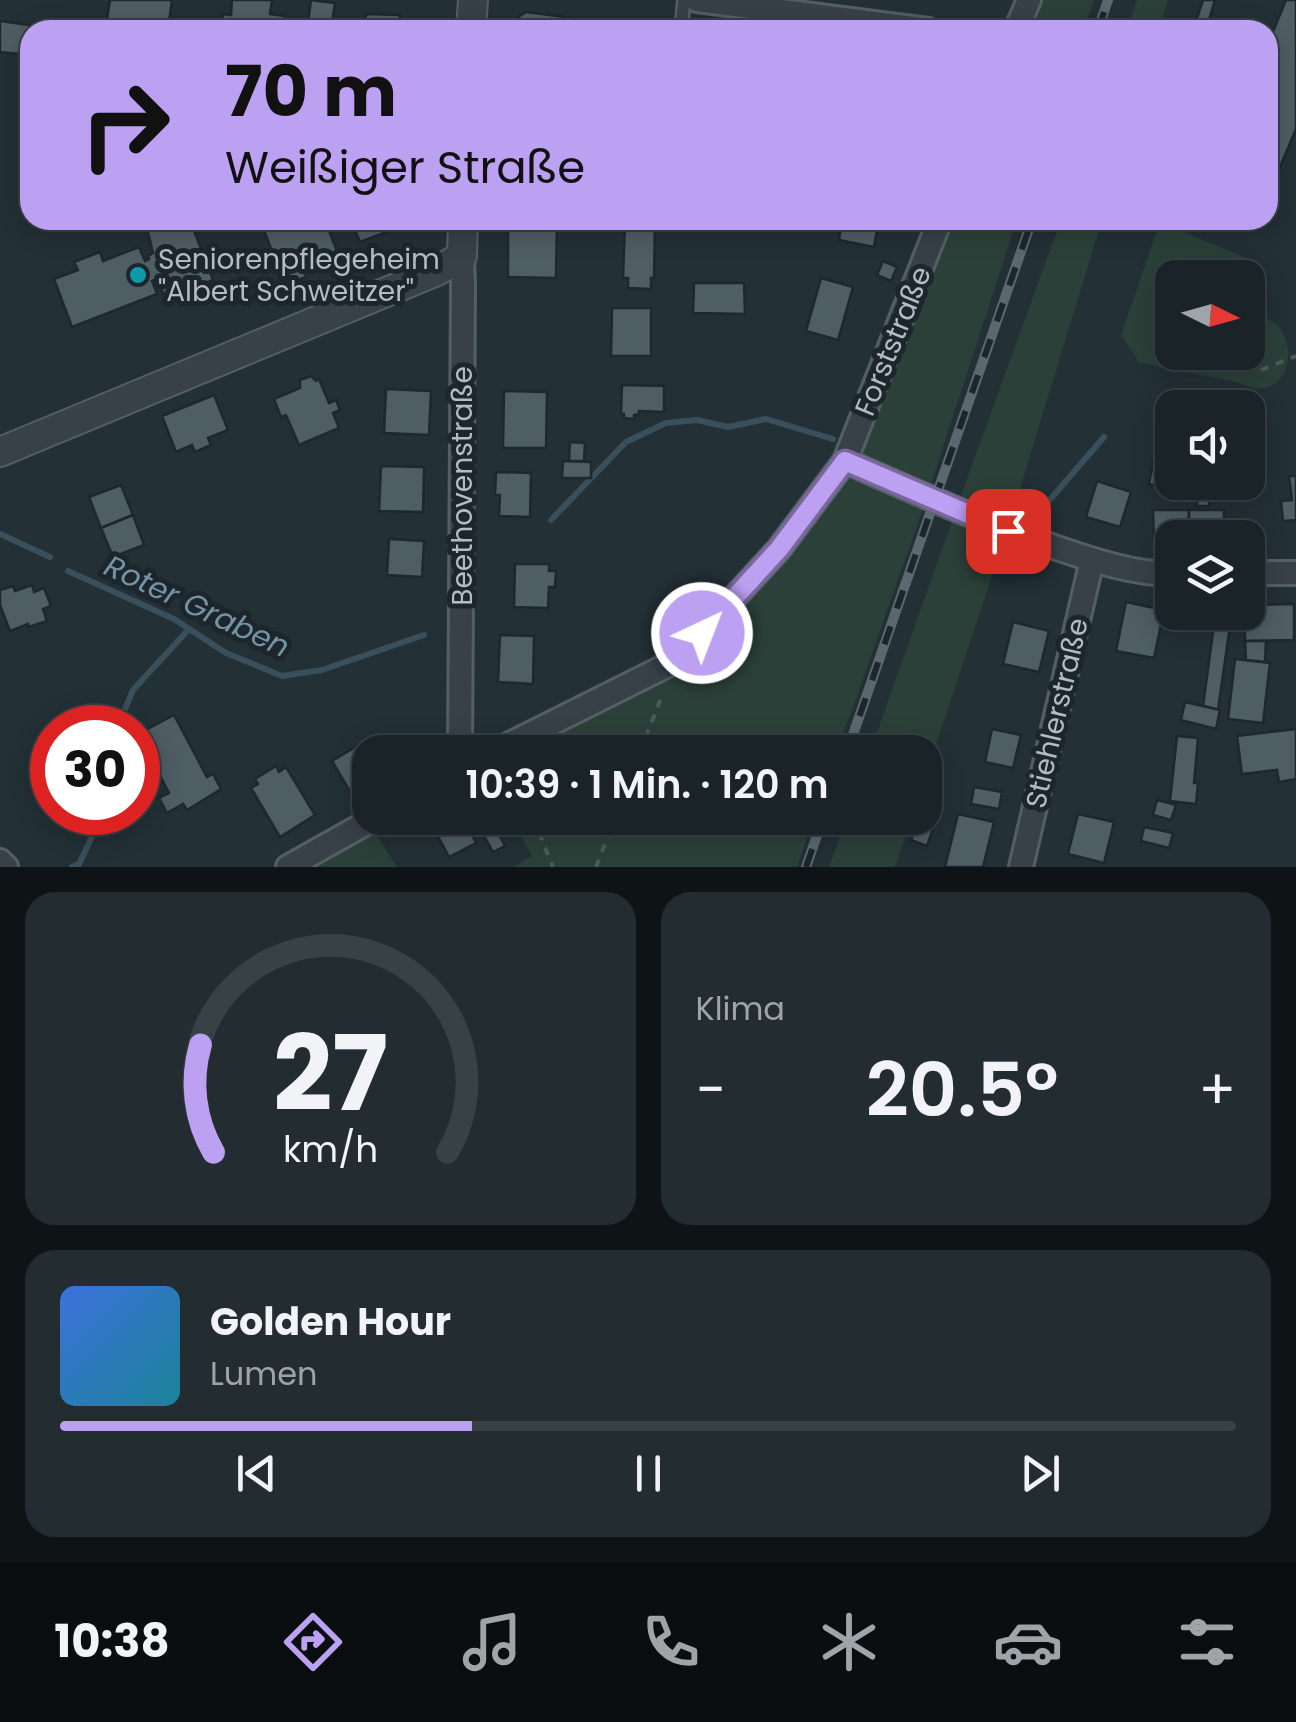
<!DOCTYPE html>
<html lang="de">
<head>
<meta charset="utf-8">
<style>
	:root { --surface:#1a2428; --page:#232c30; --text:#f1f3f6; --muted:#9fa4a8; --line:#384145; --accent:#bca0f2 }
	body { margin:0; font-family:Poppins,sans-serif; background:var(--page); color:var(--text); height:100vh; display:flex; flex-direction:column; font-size:38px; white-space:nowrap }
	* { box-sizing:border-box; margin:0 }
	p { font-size:32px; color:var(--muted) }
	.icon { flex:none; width:55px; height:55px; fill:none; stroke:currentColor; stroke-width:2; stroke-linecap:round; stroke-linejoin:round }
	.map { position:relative; height:867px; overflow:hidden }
	.drawer { display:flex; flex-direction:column; gap:25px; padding:25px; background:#0e1416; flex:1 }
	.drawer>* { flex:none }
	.hud { position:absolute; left:20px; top:20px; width:1258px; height:210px; border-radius:30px; box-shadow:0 5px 25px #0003,0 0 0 2px var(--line); background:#bca0f2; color:#111; overflow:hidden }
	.needle { width:65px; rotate:95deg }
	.controls { position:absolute; left:1155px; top:260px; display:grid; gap:20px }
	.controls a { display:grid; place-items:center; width:110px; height:110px; border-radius:20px; background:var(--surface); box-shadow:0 5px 25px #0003,0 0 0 2px var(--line); font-size:50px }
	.speed { position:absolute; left:30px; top:705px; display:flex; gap:20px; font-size:50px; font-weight:700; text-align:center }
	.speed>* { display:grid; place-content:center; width:130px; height:130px; border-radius:50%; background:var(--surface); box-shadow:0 5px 25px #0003,0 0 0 2px var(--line); line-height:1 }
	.speed .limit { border:15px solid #d22; background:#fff; color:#111 }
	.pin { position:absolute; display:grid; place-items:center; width:85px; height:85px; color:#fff; margin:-42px; border-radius:20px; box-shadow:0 5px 15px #0006 }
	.me { position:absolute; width:110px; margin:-55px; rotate:43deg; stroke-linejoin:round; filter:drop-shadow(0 0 8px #0008) }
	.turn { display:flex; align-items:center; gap:35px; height:210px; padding:0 40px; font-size:45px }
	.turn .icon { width:130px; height:130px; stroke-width:2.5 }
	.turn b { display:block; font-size:70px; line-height:85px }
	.big { font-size:75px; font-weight:600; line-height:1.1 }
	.drawer .card { flex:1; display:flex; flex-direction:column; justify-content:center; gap:15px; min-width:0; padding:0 35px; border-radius:30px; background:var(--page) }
	.drawer .dial { align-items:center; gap:0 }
	.dial svg { height:260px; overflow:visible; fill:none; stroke:var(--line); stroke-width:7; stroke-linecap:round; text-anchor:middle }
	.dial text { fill:var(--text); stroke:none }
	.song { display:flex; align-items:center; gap:30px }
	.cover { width:120px; height:120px; border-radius:15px; background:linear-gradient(135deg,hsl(220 70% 55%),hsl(190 70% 35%)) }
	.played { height:10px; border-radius:5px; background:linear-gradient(90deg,var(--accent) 35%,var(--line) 35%) }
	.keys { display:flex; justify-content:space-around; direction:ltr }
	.heat { display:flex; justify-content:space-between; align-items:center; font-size:55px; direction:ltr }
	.drawer .tiles { flex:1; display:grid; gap:25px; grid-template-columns:1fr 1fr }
	.card:last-child { grid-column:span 2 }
	.trip { position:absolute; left:352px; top:735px; width:590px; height:100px; border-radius:30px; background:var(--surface); box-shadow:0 5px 25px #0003,0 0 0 2px var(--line); font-weight:600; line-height:100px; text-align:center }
	.dock { display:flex; height:160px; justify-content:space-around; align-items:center; background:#0a0e10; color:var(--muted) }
	.dock .icon { width:70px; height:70px }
	.dock .current { color:var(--accent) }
	.dock b { font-size:45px; color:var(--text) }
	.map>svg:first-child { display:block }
	.green { fill:#2c403a; fill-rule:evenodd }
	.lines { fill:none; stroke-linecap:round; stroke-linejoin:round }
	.stream { stroke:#394f5b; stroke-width:6 }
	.building { fill:#4f5d65; stroke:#1e282e; stroke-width:2.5 }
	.service-casing { stroke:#545f65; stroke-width:16 }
	.minor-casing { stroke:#545f65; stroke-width:28 }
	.tertiary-casing { stroke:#545f65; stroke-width:32 }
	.path { stroke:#4a5b59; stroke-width:4; stroke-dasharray:8 8; stroke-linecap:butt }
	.service { stroke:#374147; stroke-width:11 }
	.minor { stroke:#374147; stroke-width:22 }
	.tertiary { stroke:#374147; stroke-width:28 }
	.rail-casing { stroke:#5b6870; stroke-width:10 }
	.rail { stroke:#1c262c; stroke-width:6; stroke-dasharray:19; stroke-linecap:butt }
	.route-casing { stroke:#7a689d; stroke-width:25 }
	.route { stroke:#bca0f2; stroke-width:18 }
	.culture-dot { fill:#0f9aa8; stroke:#1c262c; stroke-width:4 }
	.labels { text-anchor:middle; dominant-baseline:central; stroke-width:10; stroke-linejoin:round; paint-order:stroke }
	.poi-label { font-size:28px; fill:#b1bcc3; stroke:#1c262c; text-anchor:start }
	.street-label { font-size:28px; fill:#b1bcc3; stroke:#1c262c }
	.water-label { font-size:30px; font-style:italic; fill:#7594a3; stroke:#1c262c }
</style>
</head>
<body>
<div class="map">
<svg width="1296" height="867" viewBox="0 0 1296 867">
	<rect width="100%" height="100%" fill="#233036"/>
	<g class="green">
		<polygon points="1029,0 1094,0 1083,30 1016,30"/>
		<polygon points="1137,0 1168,0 1159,30 1127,30"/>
		<polygon points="941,220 1017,220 927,496 956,509 1061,220 1102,220 1007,531 925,778 925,752 870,752 956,510 927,498 837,752 494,752 676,661 845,461"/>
		<path d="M1160 222 1261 264 1268 315 1261 317C1296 324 1296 377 1269 387 1255 391 1245 384 1231 381 1200 375 1169 368 1139 362L1121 335ZM1172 278H1248V352H1172Z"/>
		<polygon points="511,818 814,818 797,867 513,867 532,856"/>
		<polygon points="847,818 912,818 895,867 829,867"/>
		<polygon points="368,821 397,867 291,867"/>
	</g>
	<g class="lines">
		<g class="stream">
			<polyline points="977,508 1014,508 1035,517 1104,437"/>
			<polyline points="551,520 626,442 666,423 697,420 728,427 766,419 833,439"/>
			<polyline points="0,534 50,557"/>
			<polyline points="68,571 174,619 226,653 282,676 322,670 424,635"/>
			<polyline points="117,728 133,690 189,629"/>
			<polyline points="72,867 79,864 98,824 100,812"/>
		</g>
	</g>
	<g class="building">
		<polygon points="110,0 172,0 168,30 136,30 106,26"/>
		<polygon points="232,0 272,0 270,14 284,16 290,23 289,30 222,30 223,14 231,15"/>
		<polygon points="311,0 335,3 331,30 307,30"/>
		<polygon points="1203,0 1215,0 1206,30 1193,30"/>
		<polygon points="1286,0 1296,0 1296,129 1277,174 1268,170 1268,34 1271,36"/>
		<polygon points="526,12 572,18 571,30 516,30 517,18"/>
		<polygon points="366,14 400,15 400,30 403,30 365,30"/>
		<polygon points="0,21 36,26 36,30 30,30 30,55 0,52"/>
		<polygon points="145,220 190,220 213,280 166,299 157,279 152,281 157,294 72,327 54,279 78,270 74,262 100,252 103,261 139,247 145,261 149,259 148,256 153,253"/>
		<polygon points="260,220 292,220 294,226 309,220 325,220 338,254 303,268 306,277 285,285"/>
		<polygon points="351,220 418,220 360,242"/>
		<polygon points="508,220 557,221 556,278 508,277"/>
		<polygon points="842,220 879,220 874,247 839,240"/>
		<polygon points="625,221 655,221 654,278 651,278 651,289 628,288 628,278 623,278"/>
		<polygon points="883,261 897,267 891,281 877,275"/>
		<polygon points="821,278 853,287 838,340 806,331"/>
		<polygon points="694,283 744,283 745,314 693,313"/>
		<polygon points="612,308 651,308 651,356 611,356"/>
		<polygon points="311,376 316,381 319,379 329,403 336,400 340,410 333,413 339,428 299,445 286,415 281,417 274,399 300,388 300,380"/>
		<polygon points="622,385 664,386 664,412 639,411 639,414 634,415 634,419 624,418 624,414 621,414"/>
		<polygon points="386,389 431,391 429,435 384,433"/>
		<polygon points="504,391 547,392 546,448 503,448"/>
		<polygon points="214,395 228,430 208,438 211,445 195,452 192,445 176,452 162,416"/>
		<polygon points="1159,433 1172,434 1172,466 1153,463"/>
		<polygon points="570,442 585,443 584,461 569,461"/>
		<polygon points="563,461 591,462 591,478 562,478"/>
		<polygon points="1153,463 1172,466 1167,487 1149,484"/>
		<polygon points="381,466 424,467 423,512 379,511"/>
		<polygon points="496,472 531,473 530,517 499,516 500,495 495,495"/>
		<polygon points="1289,476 1296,476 1296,520 1283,521 1281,501 1292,500"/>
		<polygon points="1097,481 1131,492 1120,527 1086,517"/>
		<rect x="1197" y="482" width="12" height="24"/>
		<polygon points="121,485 133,515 101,528 89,497"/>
		<polygon points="1153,510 1189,510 1189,538 1154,540"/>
		<rect x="1189" y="510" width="35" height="28"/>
		<polygon points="133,515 144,545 113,557 101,528"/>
		<polygon points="389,539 424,541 422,577 387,575"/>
		<polygon points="515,564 549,564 549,571 556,571 555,587 549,587 548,608 514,607"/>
		<polygon points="32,585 34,592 44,588 51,606 43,609 47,621 29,627 28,624 10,631 0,605 0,590 13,586 15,591"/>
		<polygon points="1126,602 1164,610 1154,658 1116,651"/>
		<polygon points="1294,604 1294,640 1245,641 1245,612 1248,612 1248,605"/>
		<polygon points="1013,622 1049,631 1039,672 1003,664"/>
		<polygon points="1214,624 1230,626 1218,710 1203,706"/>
		<polygon points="500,635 534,636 533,684 498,682"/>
		<polygon points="1245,641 1266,641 1265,662 1246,660"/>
		<polygon points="1235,659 1270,663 1263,723 1228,719"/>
		<polygon points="1185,702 1220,710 1216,729 1181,720"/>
		<polygon points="174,715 207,777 213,774 221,789 187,810 183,804 167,813 159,798 169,793 138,734"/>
		<polygon points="992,729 1021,735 1013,768 985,762"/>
		<polygon points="1296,729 1296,779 1279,782 1277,770 1242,774 1237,736"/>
		<polygon points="1177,736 1198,738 1194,783 1198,783 1196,804 1170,801"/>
		<polygon points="367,740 374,752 370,752 370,791 355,800 332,761"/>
		<polygon points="276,766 279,772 286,767 315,815 280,837 251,788 258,784 255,779"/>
		<polygon points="974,787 1002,792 999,809 971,804"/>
		<polygon points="927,794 943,800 927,846 911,840 919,818 925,818"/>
		<polygon points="1157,800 1176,805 1171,820 1153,815"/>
		<polygon points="958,814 994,822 983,867 945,867"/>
		<polygon points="1078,814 1114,822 1104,863 1068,854"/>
		<polygon points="437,818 479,818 484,826 471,832 476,843 449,857 430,821"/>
		<polygon points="1144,827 1173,833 1169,848 1141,841"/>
		<polygon points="496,829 505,846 493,852 484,836"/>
	</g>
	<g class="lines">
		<g class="service-casing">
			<polyline id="service" points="681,30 684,0"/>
		</g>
		<g class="minor-casing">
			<g id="minor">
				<polyline points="697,0 928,30"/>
				<polyline points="1016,30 1029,0"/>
				<path d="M845 461C916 492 986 524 1060 549 1095 561 1135 574 1172 574"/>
				<polyline points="1248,573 1296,573"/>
				<polyline points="460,752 463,285 462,256"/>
				<polyline points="494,752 676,661 779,549 845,461 940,220"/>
				<polyline points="0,861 6,867"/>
				<polyline points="288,867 375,818"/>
				<polyline points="1021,867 1092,560"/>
			</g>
		</g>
		<g class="tertiary-casing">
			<g id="tertiary">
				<polyline points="471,30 473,0"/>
				<polyline points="0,452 437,271 462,256 463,220"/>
			</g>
		</g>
		<g class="path">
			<polyline points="1261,370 1296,356"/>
			<polyline points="640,752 663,693"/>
			<polyline points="533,818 553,867"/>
			<polyline points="596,867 615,818"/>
		</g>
		<use href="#service" class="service"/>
		<use href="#minor" class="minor"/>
		<use href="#tertiary" class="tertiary"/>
		<g class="rail-casing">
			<g id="rail">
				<polyline points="1098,30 1108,0"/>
				<polyline points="847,752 1032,220"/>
				<polyline points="806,867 823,818"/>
			</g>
		</g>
		<use href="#rail" class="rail"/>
	</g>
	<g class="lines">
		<g class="route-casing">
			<polyline id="route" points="702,633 779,549 845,461 1008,531"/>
		</g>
		<use href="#route" class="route"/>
	</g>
	<circle class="culture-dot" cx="138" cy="275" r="10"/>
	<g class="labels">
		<g class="poi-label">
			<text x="158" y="259">Seniorenpflegeheim<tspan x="158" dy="32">"Albert Schweitzer"</tspan></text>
		</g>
		<g class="street-label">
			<text transform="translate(893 341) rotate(-68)">Forststraße</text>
			<text transform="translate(462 486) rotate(-90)">Beethovenstraße</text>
			<text transform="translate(1057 713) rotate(-77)">Stiehlerstraße</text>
		</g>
		<g class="water-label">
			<text transform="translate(197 606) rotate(25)">Roter Graben</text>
		</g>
	</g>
</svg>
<div class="controls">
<a><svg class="needle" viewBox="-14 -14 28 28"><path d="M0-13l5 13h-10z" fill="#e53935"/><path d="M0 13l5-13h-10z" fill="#9fa4a8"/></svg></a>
<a><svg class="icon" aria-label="sound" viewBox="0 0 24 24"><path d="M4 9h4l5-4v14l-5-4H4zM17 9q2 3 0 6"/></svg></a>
<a><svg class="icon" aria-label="layers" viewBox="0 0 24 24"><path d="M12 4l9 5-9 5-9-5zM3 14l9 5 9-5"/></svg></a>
</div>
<div class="speed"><div class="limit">30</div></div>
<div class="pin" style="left:1008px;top:531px;background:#d93025"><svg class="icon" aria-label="arrive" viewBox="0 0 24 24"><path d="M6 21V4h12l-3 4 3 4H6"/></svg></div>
<svg class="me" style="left:702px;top:633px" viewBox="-20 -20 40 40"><circle r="17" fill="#bca0f2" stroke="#fff" stroke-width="3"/><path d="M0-11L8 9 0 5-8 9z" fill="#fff"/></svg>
<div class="trip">10:39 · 1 Min. · 120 m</div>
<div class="hud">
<div class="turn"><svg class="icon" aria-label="right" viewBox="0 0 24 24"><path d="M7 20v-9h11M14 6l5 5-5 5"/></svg><div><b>70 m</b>Weißiger Straße</div></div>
</div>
</div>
<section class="drawer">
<div class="tiles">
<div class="card dial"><svg viewBox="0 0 100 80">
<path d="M14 69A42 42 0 1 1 86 69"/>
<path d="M14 69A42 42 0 0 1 10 36" stroke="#bca0f2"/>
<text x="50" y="56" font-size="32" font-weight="700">27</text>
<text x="50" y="72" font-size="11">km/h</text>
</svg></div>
<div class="card"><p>Klima</p>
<div class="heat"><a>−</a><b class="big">20.5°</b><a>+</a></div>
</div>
<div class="card">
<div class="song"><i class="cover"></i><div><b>Golden Hour</b><p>Lumen</p></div></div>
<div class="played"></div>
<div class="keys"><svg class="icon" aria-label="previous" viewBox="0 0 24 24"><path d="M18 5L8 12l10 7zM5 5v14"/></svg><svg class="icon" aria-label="pause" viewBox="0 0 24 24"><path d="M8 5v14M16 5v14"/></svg><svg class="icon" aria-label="next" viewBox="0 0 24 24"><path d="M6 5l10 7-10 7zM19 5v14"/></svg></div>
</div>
</div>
</section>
<nav class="dock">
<b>10:38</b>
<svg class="icon current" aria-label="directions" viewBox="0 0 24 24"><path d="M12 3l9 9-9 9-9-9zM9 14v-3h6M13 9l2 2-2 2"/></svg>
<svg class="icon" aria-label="music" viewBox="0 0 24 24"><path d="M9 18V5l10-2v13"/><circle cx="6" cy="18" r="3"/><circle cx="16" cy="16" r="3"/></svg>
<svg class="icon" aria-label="phone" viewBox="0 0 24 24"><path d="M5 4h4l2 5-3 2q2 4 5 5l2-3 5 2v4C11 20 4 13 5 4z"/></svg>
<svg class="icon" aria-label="climate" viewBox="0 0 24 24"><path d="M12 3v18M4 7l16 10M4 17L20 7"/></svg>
<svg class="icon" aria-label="car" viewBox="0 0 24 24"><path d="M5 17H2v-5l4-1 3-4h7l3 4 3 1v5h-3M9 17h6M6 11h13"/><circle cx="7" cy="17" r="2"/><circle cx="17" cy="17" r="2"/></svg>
<svg class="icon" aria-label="filters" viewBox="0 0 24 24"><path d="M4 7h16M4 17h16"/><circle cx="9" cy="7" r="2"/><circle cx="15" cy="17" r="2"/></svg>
</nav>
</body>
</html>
